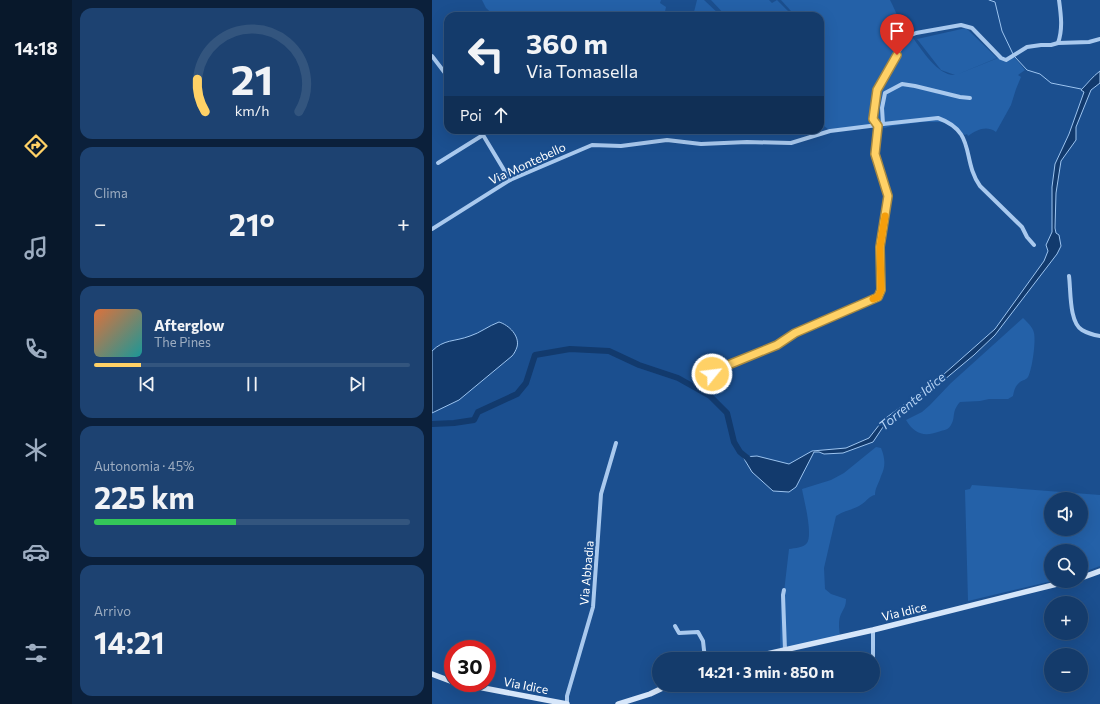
<!DOCTYPE html>
<html lang="it">
<head>
<meta charset="utf-8">
<style>
	:root { --surface:#143b6b; --page:#1d4271; --text:#f1f3f6; --muted:#9dadc1; --line:#33557e; --accent:#ffd166 }
	body { margin:0; font-family:Commissioner,sans-serif; background:var(--page); color:var(--text); height:100vh; display:flex; flex-direction:column; font-size:15px; white-space:nowrap }
	* { box-sizing:border-box; margin:0 }
	p { font-size:13px; color:var(--muted) }
	.icon { flex:none; width:22px; height:22px; fill:none; stroke:currentColor; stroke-width:2; stroke-linecap:round; stroke-linejoin:round }
	.map { position:relative; flex:1; overflow:hidden }
	.sheet { display:flex; flex-direction:column; gap:8px; padding:8px; background:#0b203b; width:360px }
	.sheet>* { flex:none }
	.top-card { position:absolute; left:12px; top:12px; width:380px; height:122px; border-radius:12px; box-shadow:0 4px 16px #0002,0 0 0 1px var(--line); background:#143b6b; color:var(--text); overflow:hidden }
	.controls { position:absolute; left:612px; top:492px; display:grid; gap:8px }
	.controls a { display:grid; place-items:center; width:44px; height:44px; border-radius:50%; background:var(--surface); box-shadow:0 4px 16px #0002,0 0 0 1px var(--line); font-size:20px }
	.speed { position:absolute; left:12px; top:640px; display:flex; gap:8px; font-size:20px; font-weight:700; text-align:center }
	.speed>* { display:grid; place-content:center; width:52px; height:52px; border-radius:50%; background:var(--surface); box-shadow:0 4px 16px #0002,0 0 0 1px var(--line); line-height:1 }
	.speed .limit { border:6px solid #d22; background:#fff; color:#111 }
	.pin { position:absolute; display:grid; place-items:center; width:34px; height:34px; color:#fff; margin:-41px -17px; border-radius:50% 50% 50% 0; rotate:-45deg; box-shadow:0 0 4px #0007 }
	.pin .icon { rotate:45deg }
	.me { position:absolute; width:44px; margin:-22px; rotate:61deg; stroke-linejoin:round; filter:drop-shadow(0 0 3px #0008) }
	.turn { display:flex; align-items:center; gap:14px; height:84px; padding:0 16px; font-size:18px }
	.turn .icon { width:52px; height:52px; stroke-width:2.5 }
	.turn b { display:block; font-size:28px; line-height:34px }
	.then { display:flex; align-items:center; height:38px; padding:0 16px; background:#0003; gap:8px; font-size:15px }
	.big { font-size:30px; font-weight:700; line-height:1.1 }
	.sheet .tile { flex:1; display:flex; flex-direction:column; justify-content:center; gap:6px; min-width:0; padding:0 14px; border-radius:12px; background:var(--page) }
	.sheet .dial { align-items:center; gap:0 }
	.dial svg { height:104px; overflow:visible; fill:none; stroke:var(--line); stroke-width:7; stroke-linecap:round; text-anchor:middle }
	.dial text { fill:var(--text); stroke:none }
	.song { display:flex; align-items:center; gap:12px }
	.cover { width:48px; height:48px; border-radius:6px; background:linear-gradient(135deg,hsl(20 70% 55%),hsl(180 70% 35%)) }
	.played { height:4px; border-radius:2px; background:linear-gradient(90deg,var(--accent) 15%,var(--line) 15%) }
	.keys { display:flex; justify-content:space-around; direction:ltr }
	.heat { display:flex; justify-content:space-between; align-items:center; font-size:22px; direction:ltr }
	.charge { height:6px; border-radius:3px; background:linear-gradient(90deg,#34c759 45%,var(--line) 0) }
	.trip { position:absolute; left:220px; top:652px; width:228px; height:40px; border-radius:20px; background:var(--surface); box-shadow:0 4px 16px #0002,0 0 0 1px var(--line); font-weight:700; line-height:40px; text-align:center }
	main { display:flex; flex:1; min-height:0 }
	.dock { display:flex; flex-direction:column; width:72px; justify-content:space-around; align-items:center; background:#08182b; color:var(--muted) }
	.dock .icon { width:28px; height:28px }
	.dock .current { color:var(--accent) }
	.dock b { font-size:18px; color:var(--text) }
	.map>svg:first-child { display:block }
	.green { fill:#2461a8; fill-rule:evenodd }
	.water { fill:#123a6d; stroke:#9cc4f0 }
	.lines { fill:none; stroke-linecap:round; stroke-linejoin:round }
	.stream { stroke:#9cc4f0; stroke-width:1 }
	.river { stroke:#123a6d; stroke-width:6 }
	.minor { stroke:#a9c9ee; stroke-width:4 }
	.secondary { stroke:#d6e6fa; stroke-width:5.5 }
	.route-casing { stroke:#a68842; stroke-width:10 }
	.route { stroke:#ffd166; stroke-width:7 }
	.slow { stroke:#f59e0b; stroke-width:7 }
	.labels { text-anchor:middle; dominant-baseline:central; stroke-width:4; stroke-linejoin:round; paint-order:stroke }
	.street-label { font-size:12px; fill:#fff; stroke:#1b4f8f }
	.water-label { font-size:13px; font-style:italic; fill:#b5d3f5; stroke:#1b4f8f }
</style>
</head>
<body>
<main>
<nav class="dock">
<b>14:18</b>
<svg class="icon current" aria-label="directions" viewBox="0 0 24 24"><path d="M12 3l9 9-9 9-9-9zM9 14v-3h6M13 9l2 2-2 2"/></svg>
<svg class="icon" aria-label="music" viewBox="0 0 24 24"><path d="M9 18V5l10-2v13"/><circle cx="6" cy="18" r="3"/><circle cx="16" cy="16" r="3"/></svg>
<svg class="icon" aria-label="phone" viewBox="0 0 24 24"><path d="M5 4h4l2 5-3 2q2 4 5 5l2-3 5 2v4C11 20 4 13 5 4z"/></svg>
<svg class="icon" aria-label="climate" viewBox="0 0 24 24"><path d="M12 3v18M4 7l16 10M4 17L20 7"/></svg>
<svg class="icon" aria-label="car" viewBox="0 0 24 24"><path d="M5 17H2v-5l4-1 3-4h7l3 4 3 1v5h-3M9 17h6M6 11h13"/><circle cx="7" cy="17" r="2"/><circle cx="17" cy="17" r="2"/></svg>
<svg class="icon" aria-label="filters" viewBox="0 0 24 24"><path d="M4 7h16M4 17h16"/><circle cx="9" cy="7" r="2"/><circle cx="15" cy="17" r="2"/></svg>
</nav>
<section class="sheet">
<div class="tile dial"><svg viewBox="0 0 100 80">
<path d="M14 69A42 42 0 1 1 86 69"/>
<path d="M14 69A42 42 0 0 1 8 44" stroke="#ffd166"/>
<text x="50" y="56" font-size="32" font-weight="700">21</text>
<text x="50" y="72" font-size="11">km/h</text>
</svg></div>
<div class="tile"><p>Clima</p>
<div class="heat"><a>−</a><b class="big">21°</b><a>+</a></div>
</div>
<div class="tile">
<div class="song"><i class="cover"></i><div><b>Afterglow</b><p>The Pines</p></div></div>
<div class="played"></div>
<div class="keys"><svg class="icon" aria-label="previous" viewBox="0 0 24 24"><path d="M18 5L8 12l10 7zM5 5v14"/></svg><svg class="icon" aria-label="pause" viewBox="0 0 24 24"><path d="M8 5v14M16 5v14"/></svg><svg class="icon" aria-label="next" viewBox="0 0 24 24"><path d="M6 5l10 7-10 7zM19 5v14"/></svg></div>
</div>
<div class="tile"><p>Autonomia · 45%</p><b class="big">225 km</b><div class="charge"></div></div>
<div class="tile"><p>Arrivo</p><b class="big">14:21</b></div>
</section>
<div class="map">
<svg width="668" height="704" viewBox="0 0 668 704">
	<rect width="100%" height="100%" fill="#1b4f8f"/>
	<g class="green">
		<polygon points="50,0 229,0 228,3 234,7 232,16 63,16 54,8"/>
		<polygon points="265,0 272,0 289,16 261,16"/>
		<path d="M279 0H337L340 3 345 0 358 13 359 11 349 0H458C465 13 469 27 479 39L481 38C490 50 506 76 523 75L509 70 485 39 534 28 565 58 524 75 571 56 573 59 582 57 593 70 586 75 589 77 584 89 579 105 564 132C554 125 545 130 536 136L535 134 533 135 516 124 511 122H490L459 126 453 128 440 126 400 132 388 123V16H294Z"/>
		<path d="M591 318C595 322 601 327 602 333 604 342 600 370 596 377 594 380 591 380 588 382 583 386 582 391 581 396L576 399H557L548 401 528 402C519 412 524 417 519 425 517 429 513 430 509 431 493 437 483 435 474 420L490 412 498 405 519 383Z"/>
		<path d="M444 447 449 448C453 458 454 466 449 476 447 483 443 488 443 495 437 496 435 501 430 504 422 510 413 510 404 516L392 568 393 589 399 594 414 599C414 606 412 608 409 614 406 620 407 629 408 636L348 650 349 597 352 592 357 549C363 548 371 548 375 543 381 534 372 500 370 489L399 480 412 473Z"/>
		<path d="M540 485 668 495V566L649 573V551H619L620 581 536 601 533 490 538 489ZM619 499H649V529H619Z"/>
	</g>
	<g class="water">
		<path d="M668 71V83L659 90 644 127V140L629 161 624 193 623 228 624 233 627 235 629 246 625 254 563 335 542 355 506 385 484 399 453 424 441 442 411 453 392 454 387 452H382L364 487 357 492 341 491 320 472 311 457 325 456 357 464 380 451 414 448 437 438 451 420 503 382 563 329 612 261 616 251 614 245 620 232V187L623 164 637 134 652 92 649 90C656 83 660 77 668 71Z"/>
		<path d="M67 322C77 325 88 336 85 347 84 350 82 354 80 356L27 400 0 413V351C12 339 22 342 38 336 48 333 56 326 67 322Z"/>
	</g>
	<g class="lines">
		<g class="stream">
			<polyline points="557,0 563,2 570,31 581,54"/>
			<polyline points="583,57 595,70 608,74 619,83 649,89"/>
		</g>
		<polyline class="river" points="0,424 22,423 42,420 46,412 85,394 94,383 103,355 138,349 177,351 207,365 246,378 278,396 295,413 302,442 308,452 319,461"/>
		<g class="minor">
			<path d="M626 43C631 29 629 15 627 0"/>
			<polyline points="0,56 16,77"/>
			<polyline points="451,124 450,108 453,93 470,84 483,86 528,97 538,98"/>
			<polyline points="446,125 441,119 445,90 459,67 471,43 477,36 484,33 529,25 540,28 569,58 574,60 595,47 609,45 619,45 626,43 657,42 668,39"/>
			<polyline points="48,130 78,180"/>
			<polyline points="6,163 51,135"/>
			<path d="M0 229 78 180 160 145 189 146 235 140 269 144 315 142 359 143 398 131 446 125 451 124 506 118C545 132 529 159 548 186L590 227 595 237 602 245"/>
			<path d="M637 276C639 291 637 322 650 330 655 333 662 335 668 336"/>
			<polyline points="280,374 296,365 345,345 363,333 446,297 449,290 448,247 456,196 443,154 446,125"/>
			<polyline points="352,590 351,595 353,650"/>
			<polyline points="243,626 247,633 266,632 271,641 273,659"/>
			<polyline points="441,659 441,630"/>
			<polyline points="430,685 431,685"/>
			<polyline points="135,704 135,696 161,607 169,494 184,443"/>
		</g>
		<g class="secondary">
			<polyline points="649,578 668,571"/>
			<polyline points="312,659 441,630 637,581"/>
			<polyline points="0,674 21,682"/>
			<polyline points="25,683 135,704"/>
			<polyline points="186,704 218,694 237,685"/>
		</g>
	</g>
	<g class="lines">
		<g class="route-casing">
			<polyline id="route" points="280,374 296,365 345,345 363,333 446,297 449,290 448,247 456,196 443,154 446,126 441,119 445,90 465,55"/>
		</g>
		<use href="#route" class="route"/>
		<polyline class="slow" points="441,299 446,297 449,290 448,247 453,216"/>
	</g>
	<g class="labels">
		<g class="street-label">
			<text transform="translate(95 163) rotate(-25)">Via Montebello</text>
			<text transform="translate(154 573) rotate(-85)">Via Abbadia</text>
			<text transform="translate(472 611) rotate(-14)">Via Idice</text>
			<text transform="translate(94 685) rotate(11)">Via Idice</text>
		</g>
		<g class="water-label">
			<text transform="translate(480 401) rotate(-40)">Torrente Idice</text>
		</g>
	</g>
</svg>
<div class="controls">
<a><svg class="icon" aria-label="sound" viewBox="0 0 24 24"><path d="M4 9h4l5-4v14l-5-4H4zM17 9q2 3 0 6"/></svg></a>
<a><svg class="icon" aria-label="search" viewBox="0 0 24 24"><circle cx="10" cy="10" r="6"/><path d="M15 15l6 6"/></svg></a>
<a>+</a>
<a>−</a>
</div>
<div class="speed"><div class="limit">30</div></div>
<div class="pin" style="left:465px;top:55px;background:#d93025"><svg class="icon" aria-label="arrive" viewBox="0 0 24 24"><path d="M6 21V4h12l-3 4 3 4H6"/></svg></div>
<svg class="me" style="left:280px;top:374px" viewBox="-20 -20 40 40"><circle r="17" fill="#ffd166" stroke="#fff" stroke-width="3"/><path d="M0-11L8 9 0 5-8 9z" fill="#fff"/></svg>
<div class="trip">14:21 · 3 min · 850 m</div>
<div class="top-card">
<div class="turn"><svg class="icon" aria-label="left" viewBox="0 0 24 24"><path d="M17 20v-9H6M10 6l-5 5 5 5"/></svg><div><b>360 m</b>Via Tomasella</div></div>
<div class="then">Poi<svg class="icon" aria-label="ahead" viewBox="0 0 24 24"><path d="M12 20V5M6 11l6-6 6 6"/></svg></div>
</div>
</div>
</main>
</body>
</html>
